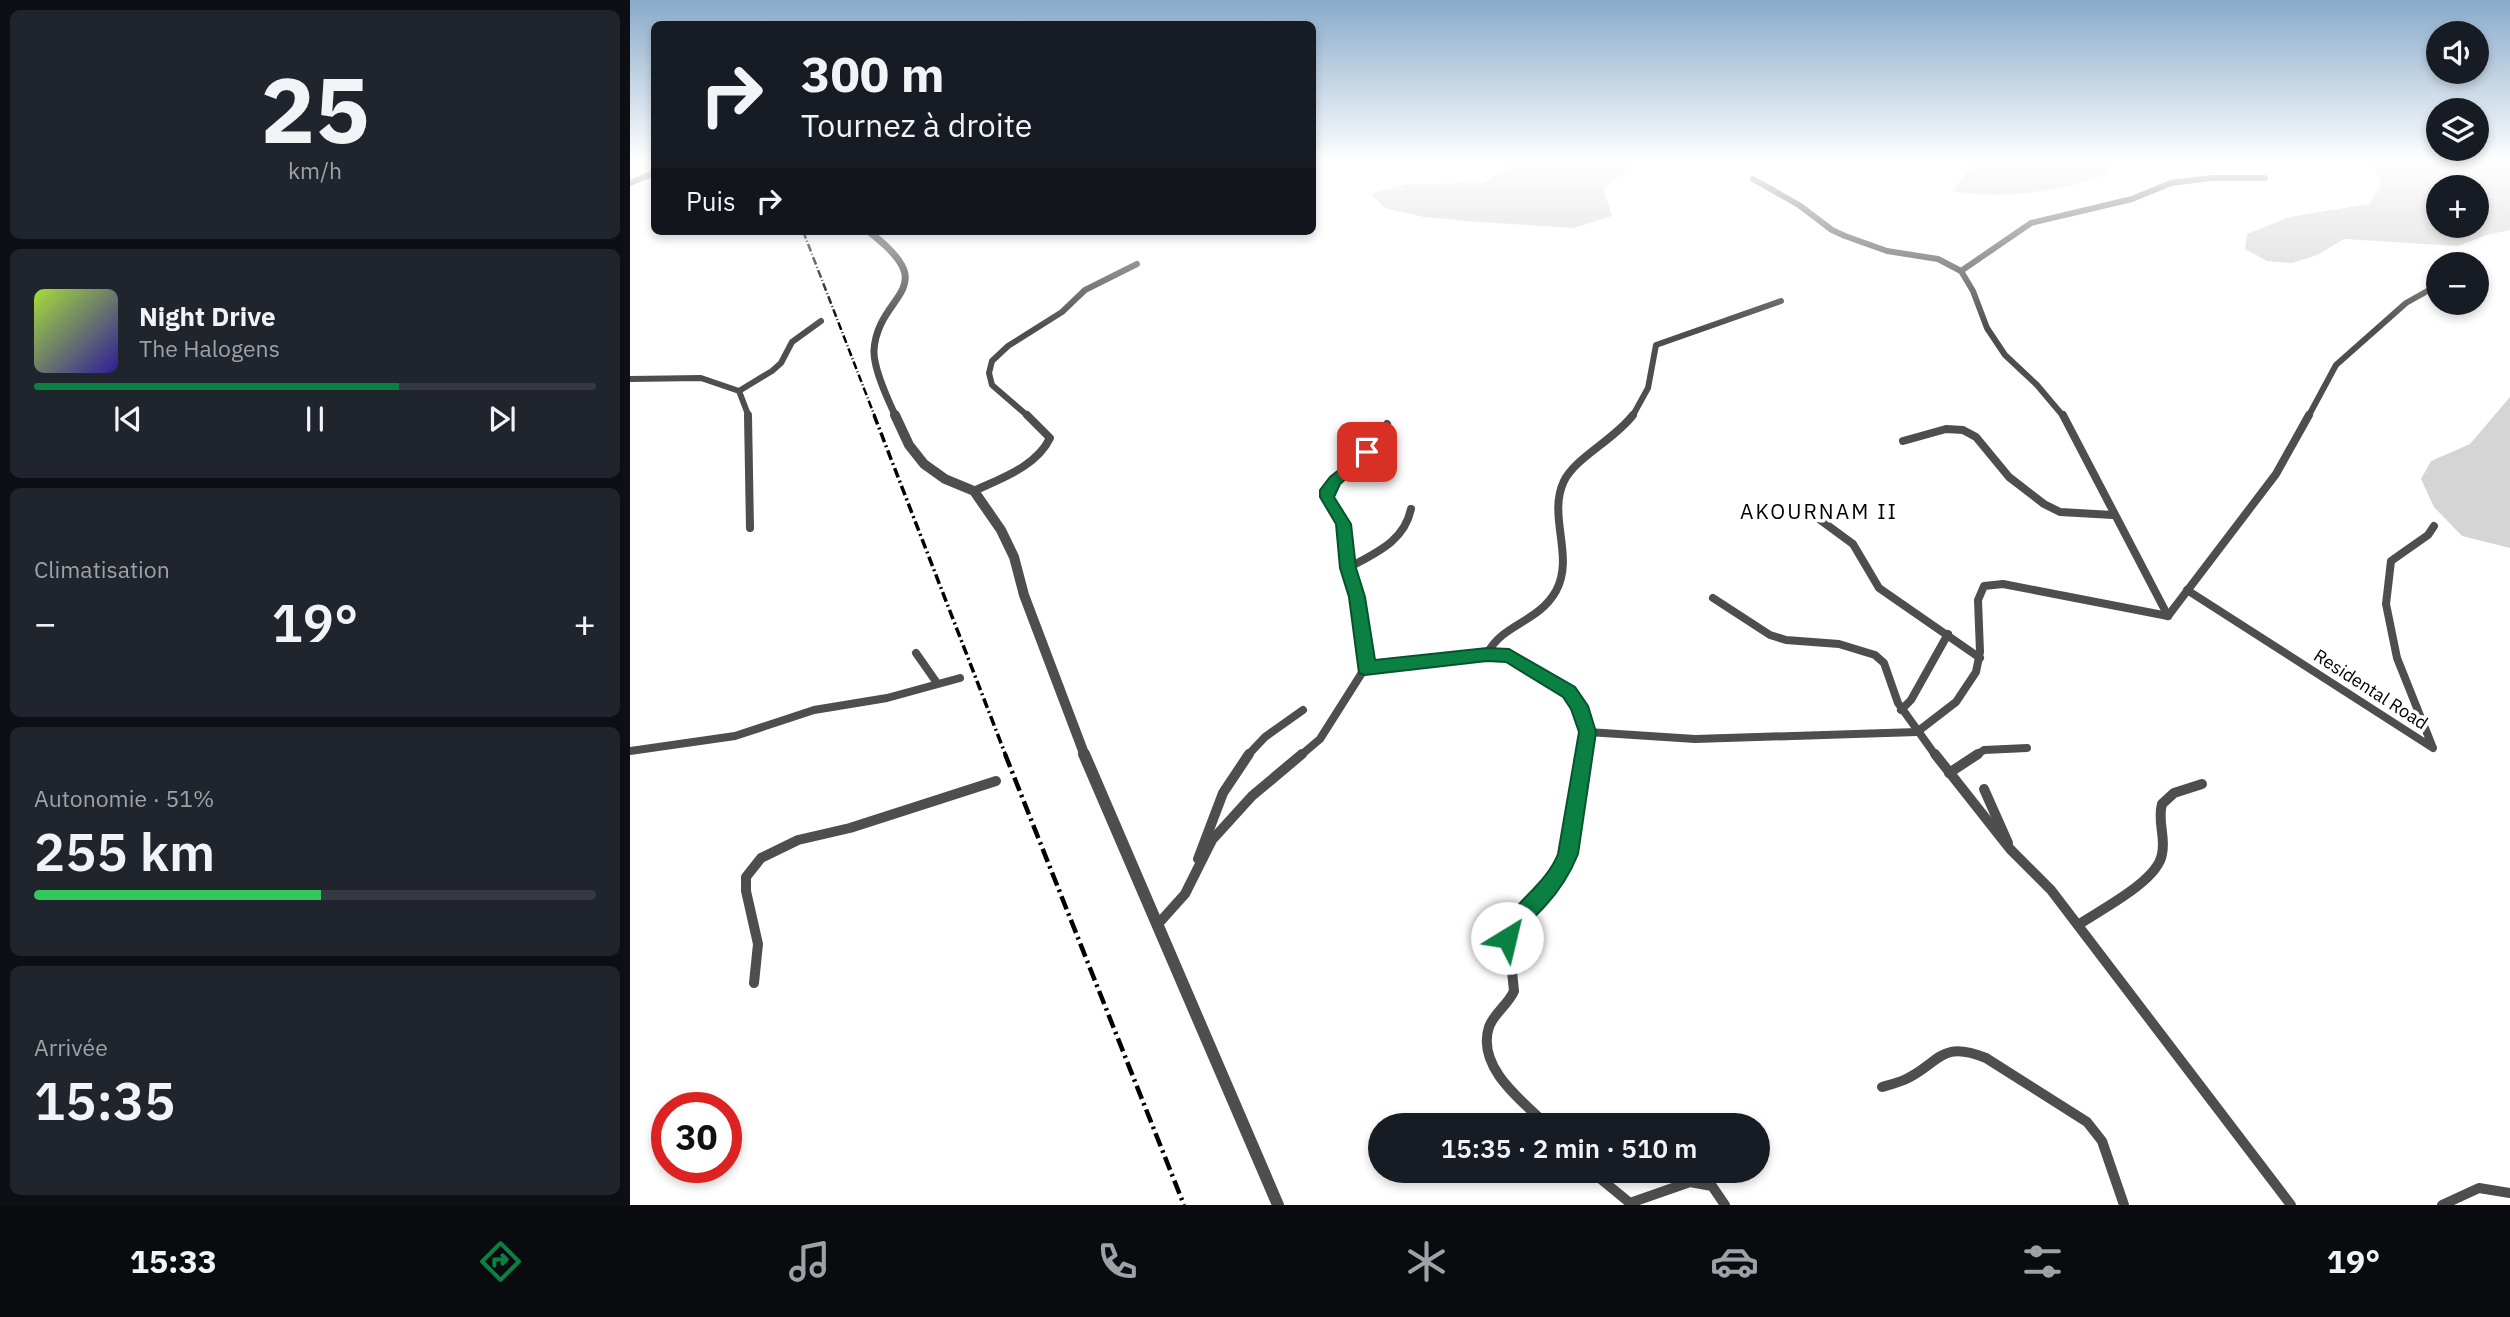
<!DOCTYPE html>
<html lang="fr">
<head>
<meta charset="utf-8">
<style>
	:root { --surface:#171b24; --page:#20242c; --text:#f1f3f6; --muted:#9ea1a6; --line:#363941; --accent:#0b8043 }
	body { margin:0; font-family:"IBM Plex Sans",sans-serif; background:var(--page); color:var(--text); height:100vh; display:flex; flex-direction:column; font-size:26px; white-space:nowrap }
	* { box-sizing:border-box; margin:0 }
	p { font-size:23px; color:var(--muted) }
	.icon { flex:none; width:38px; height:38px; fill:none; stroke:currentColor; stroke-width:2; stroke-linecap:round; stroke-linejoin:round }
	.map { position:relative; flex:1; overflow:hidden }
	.side { display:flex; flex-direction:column; gap:10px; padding:10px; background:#0d0f14; width:630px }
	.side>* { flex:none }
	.top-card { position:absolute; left:21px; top:21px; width:665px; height:214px; border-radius:10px; box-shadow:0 4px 10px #0003; background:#171b24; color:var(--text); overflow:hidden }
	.tools { position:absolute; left:1796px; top:21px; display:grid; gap:14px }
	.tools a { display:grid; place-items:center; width:63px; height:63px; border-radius:50%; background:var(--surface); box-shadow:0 4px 10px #0003; font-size:35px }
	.speed { position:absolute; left:21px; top:1092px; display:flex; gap:14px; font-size:35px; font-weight:700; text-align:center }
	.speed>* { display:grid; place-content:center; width:91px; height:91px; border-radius:50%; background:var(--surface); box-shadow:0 4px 10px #0003; line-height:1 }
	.speed .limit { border:10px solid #d22; background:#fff; color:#111 }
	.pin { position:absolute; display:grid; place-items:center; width:60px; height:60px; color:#fff; margin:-30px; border-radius:14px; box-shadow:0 4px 10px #0006 }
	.me { position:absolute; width:77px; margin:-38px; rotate:36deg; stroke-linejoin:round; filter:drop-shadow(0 0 5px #0008) }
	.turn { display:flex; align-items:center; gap:24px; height:147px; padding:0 35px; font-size:32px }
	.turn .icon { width:91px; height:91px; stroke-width:2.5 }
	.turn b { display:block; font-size:49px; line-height:60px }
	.then { display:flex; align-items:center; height:66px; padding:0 35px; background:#0003; gap:14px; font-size:26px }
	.big { font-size:52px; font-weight:600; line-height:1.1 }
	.side .widget { flex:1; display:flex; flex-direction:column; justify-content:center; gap:10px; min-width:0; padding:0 24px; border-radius:10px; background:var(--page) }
	.side .dial { align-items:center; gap:0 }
	.dial b { font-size:91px; line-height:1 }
	.song { display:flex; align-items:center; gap:21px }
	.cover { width:84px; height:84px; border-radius:10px; background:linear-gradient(135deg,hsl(80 70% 55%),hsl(250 70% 35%)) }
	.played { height:7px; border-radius:4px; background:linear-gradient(90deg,var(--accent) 65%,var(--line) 65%) }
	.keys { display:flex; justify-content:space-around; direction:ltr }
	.heat { display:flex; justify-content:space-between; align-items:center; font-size:38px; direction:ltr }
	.charge { height:10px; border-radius:5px; background:linear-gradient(90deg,#34c759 51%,var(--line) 0) }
	.trip { position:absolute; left:738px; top:1113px; width:402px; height:70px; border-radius:35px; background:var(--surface); box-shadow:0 4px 10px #0003; font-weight:600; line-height:70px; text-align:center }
	.tab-bar { display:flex; height:112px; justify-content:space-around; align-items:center; background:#090b0e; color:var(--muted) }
	.tab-bar .icon { width:49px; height:49px }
	.tab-bar .active { color:var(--accent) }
	.tab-bar b { font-size:32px; color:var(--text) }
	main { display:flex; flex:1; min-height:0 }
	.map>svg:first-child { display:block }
	.green { fill:#d5d5d5; fill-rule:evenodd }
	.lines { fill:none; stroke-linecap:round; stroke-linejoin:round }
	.minor-far2 { stroke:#4e4e4e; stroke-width:6 }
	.minor-far1 { stroke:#4e4e4e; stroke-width:8 }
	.minor { stroke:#4e4e4e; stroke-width:10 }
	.tertiary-far2 { stroke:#4e4e4e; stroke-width:7 }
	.tertiary-far1 { stroke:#4e4e4e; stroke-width:10 }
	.tertiary { stroke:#4e4e4e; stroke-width:12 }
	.rail-far2 { stroke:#000; stroke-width:2.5; stroke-dasharray:8 2.5 1 2.5; stroke-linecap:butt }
	.rail-far1 { stroke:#000; stroke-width:3.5; stroke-dasharray:10 3.5 2 3.5; stroke-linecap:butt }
	.rail { stroke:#000; stroke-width:4.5; stroke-dasharray:14 4.5 2.5 4.5; stroke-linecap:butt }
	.route { fill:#0b8043; stroke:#07532c; stroke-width:2 }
	.labels { text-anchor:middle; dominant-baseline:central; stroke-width:7; stroke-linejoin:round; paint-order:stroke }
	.street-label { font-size:18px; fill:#000; stroke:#fff }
	.quarter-label { font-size:21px; letter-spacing:2px; fill:#000; stroke:#fff }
</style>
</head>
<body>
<main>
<section class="side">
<div class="widget dial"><b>25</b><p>km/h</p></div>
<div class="widget">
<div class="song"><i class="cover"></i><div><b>Night Drive</b><p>The Halogens</p></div></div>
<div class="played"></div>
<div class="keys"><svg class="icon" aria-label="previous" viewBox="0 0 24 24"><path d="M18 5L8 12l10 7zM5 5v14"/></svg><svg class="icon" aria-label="pause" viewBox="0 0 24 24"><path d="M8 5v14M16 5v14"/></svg><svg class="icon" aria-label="next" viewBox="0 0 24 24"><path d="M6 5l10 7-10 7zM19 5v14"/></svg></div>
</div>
<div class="widget"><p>Climatisation</p>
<div class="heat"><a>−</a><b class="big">19°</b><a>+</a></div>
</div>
<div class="widget"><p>Autonomie · 51%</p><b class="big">255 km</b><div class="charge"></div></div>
<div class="widget"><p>Arrivée</p><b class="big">15:35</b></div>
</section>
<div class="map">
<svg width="1880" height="1205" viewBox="0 0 1880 1205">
	<rect width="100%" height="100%" fill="#fff"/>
	<g class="green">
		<polygon points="880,160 998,160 996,171 973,188 982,216 943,228 836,221 794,217 755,208 741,194 776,184 853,183 880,165"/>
		<path d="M1332 160H1481L1478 174C1430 192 1374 200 1323 191L1341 166Z"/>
		<path d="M1740 160H1880V230L1857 235 1828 246 1714 239 1687 255 1662 263 1637 261 1615 249 1617 234 1659 217 1739 204 1751 185ZM1808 187H1846V226H1808Z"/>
		<polygon points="1880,397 1880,548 1832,536 1804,507 1791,479 1801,461 1840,444"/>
	</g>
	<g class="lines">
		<g class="minor-far2">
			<polyline points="1123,179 1169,205 1202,230 1215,236 1257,251 1308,259 1331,271 1343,291 1357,328 1375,355 1407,385 1434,417"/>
			<polyline points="0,183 24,173"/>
			<polyline points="1331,271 1401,223 1502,199 1541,183 1581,178 1635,178"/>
			<polyline points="0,379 71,378 109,391 119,417"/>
			<polyline points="109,391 142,371 151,363 162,342 191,321"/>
			<polyline points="399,417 362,385 359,373 362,361 378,346 432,312 455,290 507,264"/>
			<polyline points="1002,417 1018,388 1026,345 1151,301"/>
			<polyline points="1678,417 1706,365 1776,303 1808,285"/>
		</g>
		<g class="minor-far1">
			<polyline points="118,415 120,528"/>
			<polyline points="1433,415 1538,616"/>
			<polyline points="1273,441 1316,429 1333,430 1346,437 1379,477 1414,504 1430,512 1483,515"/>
			<path d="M344 491C371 478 406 467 420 438L397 415"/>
			<polyline points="1174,508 1223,544 1249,588 1350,658"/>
			<path d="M718 568C745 553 774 542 781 509"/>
			<polyline points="1557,590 1803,748 1767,658 1756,604 1761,561 1798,535 1804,526"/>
			<polyline points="1083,598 1140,635 1156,640 1209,644 1245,655 1254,663 1268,703 1306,756"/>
			<polyline points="1538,616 1646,474 1679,415"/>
			<polyline points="286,653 307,683"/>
			<path d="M857 654C873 623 908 623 926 591 945 556 917 516 934 481 946 457 984 440 1003 415"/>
			<polyline points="735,668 857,654 879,655 939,692 949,706 958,732"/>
			<polyline points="1271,710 1281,700 1318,634"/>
			<polyline points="0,751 105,736 184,710 257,698 330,678"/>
			<polyline points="617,756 635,737 673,710"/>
			<polyline points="670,756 690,739 735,668 737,659 727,597 718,568 713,524 697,497 698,490 705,481 737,452 757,424"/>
			<polyline points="954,756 958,732 1065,739 1287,732 1326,702 1346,672 1350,652 1348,600 1354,586 1373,584 1538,616"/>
			<polyline points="1345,756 1354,750 1397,748"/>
		</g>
		<g class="minor">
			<polyline points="1305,754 1380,849 1421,890 1661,1205"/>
			<polyline points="1319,773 1348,754"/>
			<polyline points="1354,789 1378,843"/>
			<polyline points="568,859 593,793 619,754"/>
			<polyline points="528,924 555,894 582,840 622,796 672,754"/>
			<path d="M1448 925C1470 910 1528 881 1532 854 1536 837 1527 821 1532 804L1544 793 1572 784"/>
			<polyline points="124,983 128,944 116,891 116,877 131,858 168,840 220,828 366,781"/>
			<path d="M1252 1087C1259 1085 1267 1083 1274 1080 1310 1064 1309 1039 1356 1058L1457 1122 1472 1141 1494 1205"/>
			<path d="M917 1125C892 1101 846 1067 859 1027 864 1013 878 1005 884 991L878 932 931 872 938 854 954 754"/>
			<polyline points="961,1171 1000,1203 1060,1182 1082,1186 1095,1205"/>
			<polyline points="1812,1205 1849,1188 1880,1193"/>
		</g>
		<path class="tertiary-far2" d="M238 231C316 290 248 292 244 350 243 368 258 400 266 417"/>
		<polyline class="tertiary-far1" points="265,415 279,445 294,464 315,479 344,491 371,530 384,557 394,595 455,756"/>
		<polyline class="tertiary" points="454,754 648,1205"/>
		<polyline class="rail-far2" points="173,231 245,417"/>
		<polyline class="rail-far1" points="244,415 376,756"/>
		<polyline class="rail" points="375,754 554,1205"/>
	</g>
	<linearGradient id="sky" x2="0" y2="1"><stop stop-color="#89aaca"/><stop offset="0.49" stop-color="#fff"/><stop offset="1" stop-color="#fff" stop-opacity="0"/></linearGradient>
	<rect width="1880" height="329" fill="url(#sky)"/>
	<path class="route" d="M737 448 742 449V456L710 484 704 497 721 524 726 568 735 597 745 660 857 648 879 649 945 687 958 706 966 732 948 854C940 874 930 890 915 906 903 919 892 928 884 945L877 948 870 945 867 938C879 904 915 887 928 854L949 732 941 709 933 697 876 662 857 661 735 675 729 673 719 597 710 568 706 524 690 497V490L700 477Z"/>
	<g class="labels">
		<g class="street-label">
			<text transform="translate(1741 689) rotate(33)">Residental Road</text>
		</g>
		<g class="quarter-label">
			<text x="1189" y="511">AKOURNAM II</text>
		</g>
	</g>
</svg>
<div class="tools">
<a><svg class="icon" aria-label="sound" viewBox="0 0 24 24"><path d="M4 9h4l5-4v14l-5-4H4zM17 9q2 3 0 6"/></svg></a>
<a><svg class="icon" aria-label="layers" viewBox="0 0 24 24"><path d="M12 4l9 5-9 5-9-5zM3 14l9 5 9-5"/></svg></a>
<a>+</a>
<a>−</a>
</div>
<div class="speed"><div class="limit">30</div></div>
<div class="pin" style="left:737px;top:452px;background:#d93025"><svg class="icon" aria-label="arrive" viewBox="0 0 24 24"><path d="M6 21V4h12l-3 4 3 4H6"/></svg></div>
<svg class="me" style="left:877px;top:938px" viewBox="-20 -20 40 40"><circle r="19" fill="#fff"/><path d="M0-13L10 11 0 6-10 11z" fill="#0b8043"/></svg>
<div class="trip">15:35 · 2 min · 510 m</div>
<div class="top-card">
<div class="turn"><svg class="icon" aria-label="right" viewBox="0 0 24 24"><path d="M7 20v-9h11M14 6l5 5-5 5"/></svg><div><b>300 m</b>Tournez à droite</div></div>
<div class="then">Puis<svg class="icon" aria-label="right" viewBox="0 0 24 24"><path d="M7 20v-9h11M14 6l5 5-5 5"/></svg></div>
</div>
</div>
</main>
<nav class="tab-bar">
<b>15:33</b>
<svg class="icon active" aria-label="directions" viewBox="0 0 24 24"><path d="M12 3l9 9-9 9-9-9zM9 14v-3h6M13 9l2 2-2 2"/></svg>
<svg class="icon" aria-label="music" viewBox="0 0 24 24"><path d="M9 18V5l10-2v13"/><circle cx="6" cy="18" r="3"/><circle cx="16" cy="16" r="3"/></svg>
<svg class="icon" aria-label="phone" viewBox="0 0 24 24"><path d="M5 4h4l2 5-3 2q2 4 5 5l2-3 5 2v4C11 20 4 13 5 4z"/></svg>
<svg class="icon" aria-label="climate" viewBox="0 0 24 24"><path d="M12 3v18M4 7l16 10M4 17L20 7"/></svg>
<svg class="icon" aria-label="car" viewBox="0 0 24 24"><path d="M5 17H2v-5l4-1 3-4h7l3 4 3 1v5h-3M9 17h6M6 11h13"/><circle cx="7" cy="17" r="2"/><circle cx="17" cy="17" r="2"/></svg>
<svg class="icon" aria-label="filters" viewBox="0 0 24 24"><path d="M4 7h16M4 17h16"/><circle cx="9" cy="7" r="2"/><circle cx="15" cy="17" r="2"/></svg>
<b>19°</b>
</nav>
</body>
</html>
